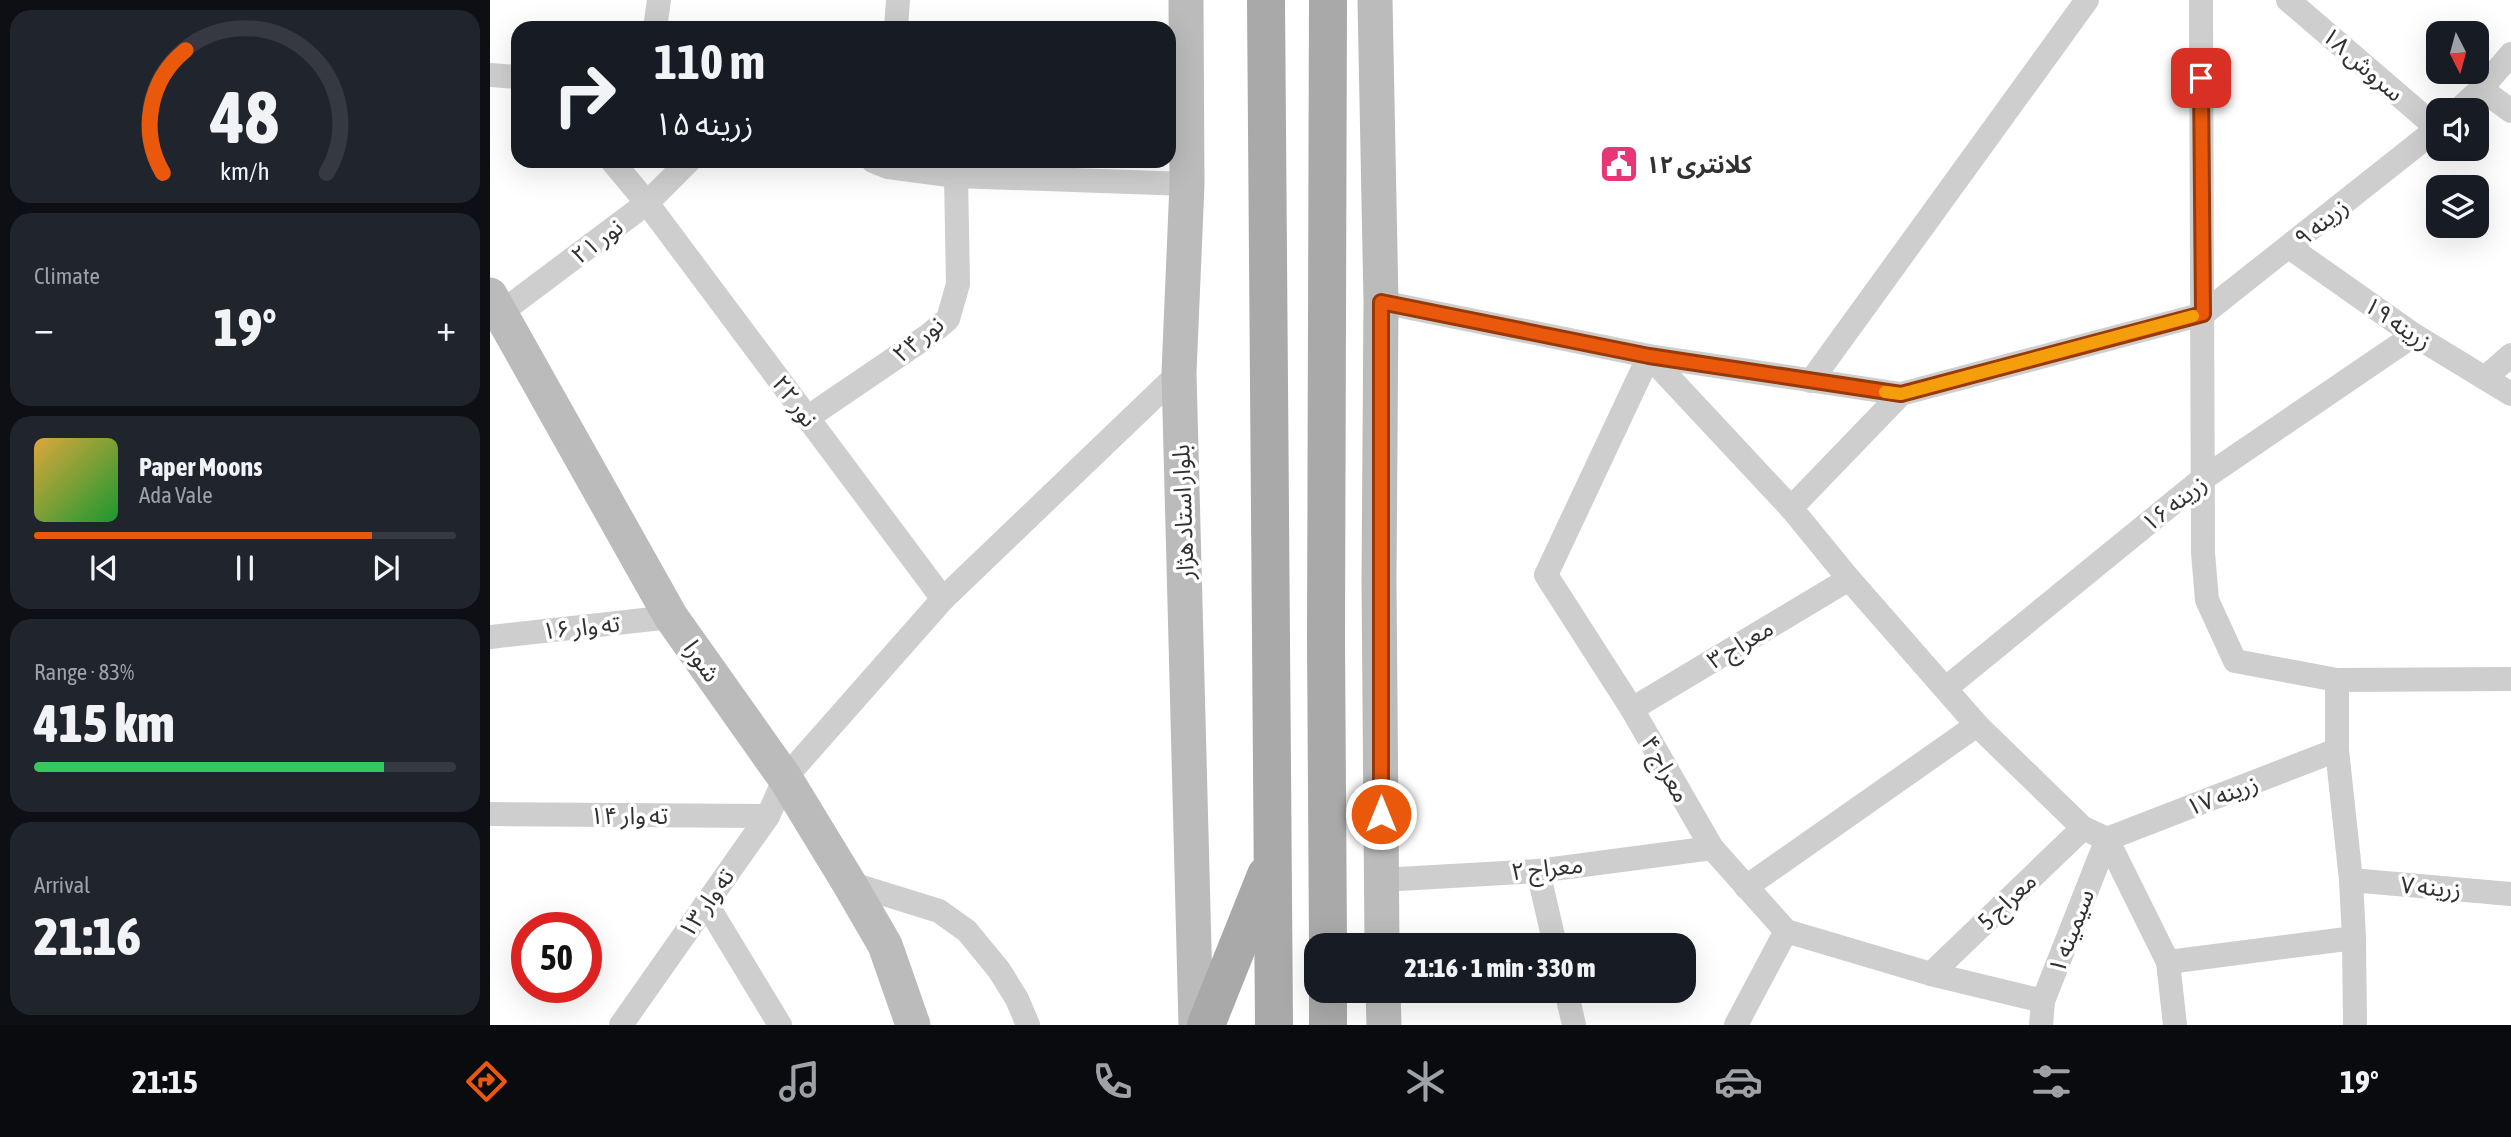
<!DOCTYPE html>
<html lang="en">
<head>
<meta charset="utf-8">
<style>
	:root { --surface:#171b24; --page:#20242c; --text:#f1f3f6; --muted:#9ea1a6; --line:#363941; --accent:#ea580c }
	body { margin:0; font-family:"Asap Condensed","Noto Sans Arabic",sans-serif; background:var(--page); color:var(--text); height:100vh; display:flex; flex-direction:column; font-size:26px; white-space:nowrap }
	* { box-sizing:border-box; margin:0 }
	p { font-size:23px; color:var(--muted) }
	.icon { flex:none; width:38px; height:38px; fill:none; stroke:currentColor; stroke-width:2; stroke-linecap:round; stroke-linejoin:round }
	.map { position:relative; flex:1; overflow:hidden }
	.side { display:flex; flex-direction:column; gap:10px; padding:10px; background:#0d0f14; width:490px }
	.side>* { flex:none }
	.banner { position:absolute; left:21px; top:21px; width:665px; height:147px; border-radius:21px; box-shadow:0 7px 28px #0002; background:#171b24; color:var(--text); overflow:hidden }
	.needle { width:46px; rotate:174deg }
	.tools { position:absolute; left:1936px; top:21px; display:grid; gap:14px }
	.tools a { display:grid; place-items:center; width:63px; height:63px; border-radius:14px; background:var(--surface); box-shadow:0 7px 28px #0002; font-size:35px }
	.speed { position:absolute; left:21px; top:912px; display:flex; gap:14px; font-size:35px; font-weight:700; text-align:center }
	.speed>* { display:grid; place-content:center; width:91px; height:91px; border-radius:50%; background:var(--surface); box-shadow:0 7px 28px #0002; line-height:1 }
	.speed .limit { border:10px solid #d22; background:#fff; color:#111 }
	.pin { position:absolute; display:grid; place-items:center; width:60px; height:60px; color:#fff; margin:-30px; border-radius:14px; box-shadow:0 4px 10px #0006 }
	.me { position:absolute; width:77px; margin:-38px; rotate:0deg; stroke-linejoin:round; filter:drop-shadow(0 0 5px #0008) }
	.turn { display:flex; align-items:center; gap:24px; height:147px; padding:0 28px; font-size:32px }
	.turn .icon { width:91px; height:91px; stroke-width:2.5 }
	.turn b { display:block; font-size:49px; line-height:60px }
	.big { font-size:52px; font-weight:800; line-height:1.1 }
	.side .tile { flex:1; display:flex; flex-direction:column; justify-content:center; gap:10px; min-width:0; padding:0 24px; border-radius:21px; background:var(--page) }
	.side .dial { align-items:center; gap:0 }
	.dial svg { height:182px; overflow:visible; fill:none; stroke:var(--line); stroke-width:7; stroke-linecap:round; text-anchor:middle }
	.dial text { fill:var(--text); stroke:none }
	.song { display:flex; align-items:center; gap:21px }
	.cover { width:84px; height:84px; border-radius:10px; background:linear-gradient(135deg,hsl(40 70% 55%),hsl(130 70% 35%)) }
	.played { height:7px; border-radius:4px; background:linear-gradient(90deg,var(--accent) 80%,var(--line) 80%) }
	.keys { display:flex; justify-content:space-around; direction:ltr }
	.heat { display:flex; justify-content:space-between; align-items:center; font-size:38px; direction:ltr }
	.charge { height:10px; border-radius:5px; background:linear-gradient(90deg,#34c759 83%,var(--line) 0) }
	.trip { position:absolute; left:814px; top:933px; width:392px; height:70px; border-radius:21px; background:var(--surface); box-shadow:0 7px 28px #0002; font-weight:800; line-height:70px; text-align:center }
	.tabs { display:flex; height:112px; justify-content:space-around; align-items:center; background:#090b0e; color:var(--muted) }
	.tabs .icon { width:49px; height:49px }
	.tabs .active { color:var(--accent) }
	.tabs b { font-size:32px; color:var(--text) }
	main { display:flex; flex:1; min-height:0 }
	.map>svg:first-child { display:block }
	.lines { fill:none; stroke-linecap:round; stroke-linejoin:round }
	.street { stroke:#cecece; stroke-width:24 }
	.secondary { stroke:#bbb; stroke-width:35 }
	.primary { stroke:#a9a9a9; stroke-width:38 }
	.route-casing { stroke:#983908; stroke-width:18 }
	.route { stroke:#ea580c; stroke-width:12 }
	.slow { stroke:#f59e0b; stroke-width:12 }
	.labels { text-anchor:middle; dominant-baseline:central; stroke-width:7; stroke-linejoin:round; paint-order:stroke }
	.street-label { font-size:24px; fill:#313131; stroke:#fff }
	.poi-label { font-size:24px; font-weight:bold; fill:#313131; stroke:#fff; text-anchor:start }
</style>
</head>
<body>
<main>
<section class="side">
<div class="tile dial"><svg viewBox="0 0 100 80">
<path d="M14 69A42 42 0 1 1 86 69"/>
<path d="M14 69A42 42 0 0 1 24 15" stroke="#ea580c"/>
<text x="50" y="56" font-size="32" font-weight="700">48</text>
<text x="50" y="72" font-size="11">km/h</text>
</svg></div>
<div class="tile"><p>Climate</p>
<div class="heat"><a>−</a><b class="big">19°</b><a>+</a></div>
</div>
<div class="tile">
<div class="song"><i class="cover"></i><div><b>Paper Moons</b><p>Ada Vale</p></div></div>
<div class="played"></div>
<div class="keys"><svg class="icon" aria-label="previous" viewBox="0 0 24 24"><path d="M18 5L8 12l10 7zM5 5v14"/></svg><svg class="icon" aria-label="pause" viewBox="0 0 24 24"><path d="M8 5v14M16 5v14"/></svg><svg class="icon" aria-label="next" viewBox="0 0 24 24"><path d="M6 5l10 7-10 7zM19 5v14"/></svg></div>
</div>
<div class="tile"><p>Range · 83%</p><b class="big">415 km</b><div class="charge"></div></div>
<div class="tile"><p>Arrival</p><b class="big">21:16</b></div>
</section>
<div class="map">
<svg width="2021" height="1025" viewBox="0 0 2021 1025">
	<rect width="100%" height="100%" fill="#fff"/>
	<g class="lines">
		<g class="street">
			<polyline points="1711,0 1713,553 1717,600 1745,661 1847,680 2021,679"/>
			<polyline points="1798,0 1947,128"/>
			<polyline points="165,28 169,0"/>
			<polyline points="406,28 408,0"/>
			<polyline points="0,75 28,77"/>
			<polyline points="1991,89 2021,54"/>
			<polyline points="1968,110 1991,89 2021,111"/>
			<polyline points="122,161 157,203 453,599"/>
			<polyline points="383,161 398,167 466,176 697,184"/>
			<polyline points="1799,247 1924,335 2021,394"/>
			<polyline points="891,302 1159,356 1411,394 1713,314 1948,128"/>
			<polyline points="9,314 157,203 199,161"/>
			<polyline points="1995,378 2021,355"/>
			<polyline points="1321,381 1597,0"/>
			<polyline points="317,418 439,335 458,319 468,284 466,176"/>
			<polyline points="1301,508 1411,394"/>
			<polyline points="0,637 181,617"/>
			<polyline points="1847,680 1847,750 1861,880 1864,938 1865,1025"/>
			<polyline points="1456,688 1711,480 1924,335"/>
			<polyline points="1142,709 1359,579"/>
			<polyline points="0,814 278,816"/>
			<polyline points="1048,871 1065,945"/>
			<polyline points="891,880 1048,871 1222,848"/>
			<polyline points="1861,880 2021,894"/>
			<polyline points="359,883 449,911 477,931 509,970 527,999 538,1025"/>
			<polyline points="1256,887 1487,725"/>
			<polyline points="216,903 290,1025"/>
			<polyline points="1678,962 1864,938"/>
			<polyline points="1441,974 1593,828"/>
			<polyline points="1076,990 1084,1025"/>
			<polyline points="1553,1001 1441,974 1296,931 1222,848 1142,709 1056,575 1159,356 1301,508 1359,579 1487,725 1593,828 1617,839 1678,962 1685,1025"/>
			<polyline points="131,1025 278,816 295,778 453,599 689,373"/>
			<polyline points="1246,1025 1296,931"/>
			<polyline points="1551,1025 1553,1001 1617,839 1847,750"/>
		</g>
		<g class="secondary">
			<polyline points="696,0 697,184 689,373 706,1025"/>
			<polyline points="885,0 891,302 889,580 892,945"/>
			<polyline points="0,295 181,617 295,778 359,883 395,945 423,1025"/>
			<polyline points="893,990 894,1025"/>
		</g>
		<g class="primary">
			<polyline points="776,0 784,1025"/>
			<polyline points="838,945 836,639 838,0"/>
			<polyline points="838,990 838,1025"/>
			<polyline points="716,1025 776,875"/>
		</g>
	</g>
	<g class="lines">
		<g class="route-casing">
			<polyline id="route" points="891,814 891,302 1159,356 1411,394 1713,314 1711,78"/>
		</g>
		<use href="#route" class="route"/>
		<polyline class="slow" points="1395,392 1411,394 1703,316"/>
	</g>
	<defs>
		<g id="civic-square" transform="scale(2.0125)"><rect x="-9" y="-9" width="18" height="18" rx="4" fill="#e63675" stroke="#fff"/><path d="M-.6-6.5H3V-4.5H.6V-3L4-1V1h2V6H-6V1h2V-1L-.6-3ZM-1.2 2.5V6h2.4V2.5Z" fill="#fff"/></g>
	</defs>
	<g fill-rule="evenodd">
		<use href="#civic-square" x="1129" y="164"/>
	</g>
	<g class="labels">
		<g class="street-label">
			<text transform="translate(1873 64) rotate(41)">سروش ۱۸</text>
			<text transform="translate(1831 222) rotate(-39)">زرینه ۹</text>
			<text transform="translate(107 241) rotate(-37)">نور ۲۱</text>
			<text transform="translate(1908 323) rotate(34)">زرینه ۱۹</text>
			<text transform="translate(428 339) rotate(-39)">نور ۲۴</text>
			<text transform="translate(305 401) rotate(53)">نور ۲۲</text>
			<text transform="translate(1684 503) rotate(-38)">زرینه ۱۶</text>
			<text transform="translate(693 512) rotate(-92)">بلوار استاد هژار</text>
			<text transform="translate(91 627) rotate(-6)">ته وار ۱۶</text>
			<text transform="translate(1250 644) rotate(-31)">معراج ۳</text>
			<text transform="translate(212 661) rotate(55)">شورا</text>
			<text transform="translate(1176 769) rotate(60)">معراج ۴</text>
			<text transform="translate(1732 795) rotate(-21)">زرینه ۱۷</text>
			<text x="139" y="815">ته وار ۱۴</text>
			<text transform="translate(1057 868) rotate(-6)">معراج ۲</text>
			<text transform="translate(1941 887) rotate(5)">زرینه ۷</text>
			<text transform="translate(1517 901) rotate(-44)">معراج 5</text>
			<text transform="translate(216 903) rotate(-55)">ته وار ۱۳</text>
			<text transform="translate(1581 931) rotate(-69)">سیمینه ۱</text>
		</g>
		<g class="poi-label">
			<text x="1156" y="164">کلانتری ۱۲</text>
		</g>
	</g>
</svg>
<div class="tools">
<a><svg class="needle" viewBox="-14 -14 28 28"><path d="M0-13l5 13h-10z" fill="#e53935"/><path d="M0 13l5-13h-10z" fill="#9ea1a6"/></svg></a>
<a><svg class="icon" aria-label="sound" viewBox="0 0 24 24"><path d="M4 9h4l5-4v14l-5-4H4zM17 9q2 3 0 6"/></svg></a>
<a><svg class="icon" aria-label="layers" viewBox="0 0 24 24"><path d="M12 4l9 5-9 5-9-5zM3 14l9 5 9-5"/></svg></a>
</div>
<div class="speed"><div class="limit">50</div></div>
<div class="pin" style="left:1711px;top:78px;background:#d93025"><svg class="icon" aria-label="arrive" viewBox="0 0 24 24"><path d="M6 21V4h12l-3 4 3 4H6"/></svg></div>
<svg class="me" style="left:891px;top:814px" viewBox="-20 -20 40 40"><circle r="17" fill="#ea580c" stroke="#fff" stroke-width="3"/><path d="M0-11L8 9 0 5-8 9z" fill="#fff"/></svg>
<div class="trip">21:16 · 1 min · 330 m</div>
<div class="banner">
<div class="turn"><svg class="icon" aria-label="right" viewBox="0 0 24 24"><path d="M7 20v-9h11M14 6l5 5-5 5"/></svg><div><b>110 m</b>زرینه ۱۵</div></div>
</div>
</div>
</main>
<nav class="tabs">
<b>21:15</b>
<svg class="icon active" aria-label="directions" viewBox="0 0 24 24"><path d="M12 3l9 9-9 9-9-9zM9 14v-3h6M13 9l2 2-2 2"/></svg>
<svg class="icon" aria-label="music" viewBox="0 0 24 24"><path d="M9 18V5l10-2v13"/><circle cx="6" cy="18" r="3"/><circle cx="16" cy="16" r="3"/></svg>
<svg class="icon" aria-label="phone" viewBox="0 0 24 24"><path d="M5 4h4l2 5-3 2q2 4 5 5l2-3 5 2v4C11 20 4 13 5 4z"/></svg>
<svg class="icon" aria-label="climate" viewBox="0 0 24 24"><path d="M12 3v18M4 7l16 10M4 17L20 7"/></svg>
<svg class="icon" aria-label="car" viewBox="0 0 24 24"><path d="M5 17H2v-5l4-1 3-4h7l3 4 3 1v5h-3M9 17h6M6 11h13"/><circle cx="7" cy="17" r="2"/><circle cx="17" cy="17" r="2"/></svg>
<svg class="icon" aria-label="filters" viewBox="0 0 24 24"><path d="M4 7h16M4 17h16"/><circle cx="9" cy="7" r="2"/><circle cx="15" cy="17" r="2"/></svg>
<b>19°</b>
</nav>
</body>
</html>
